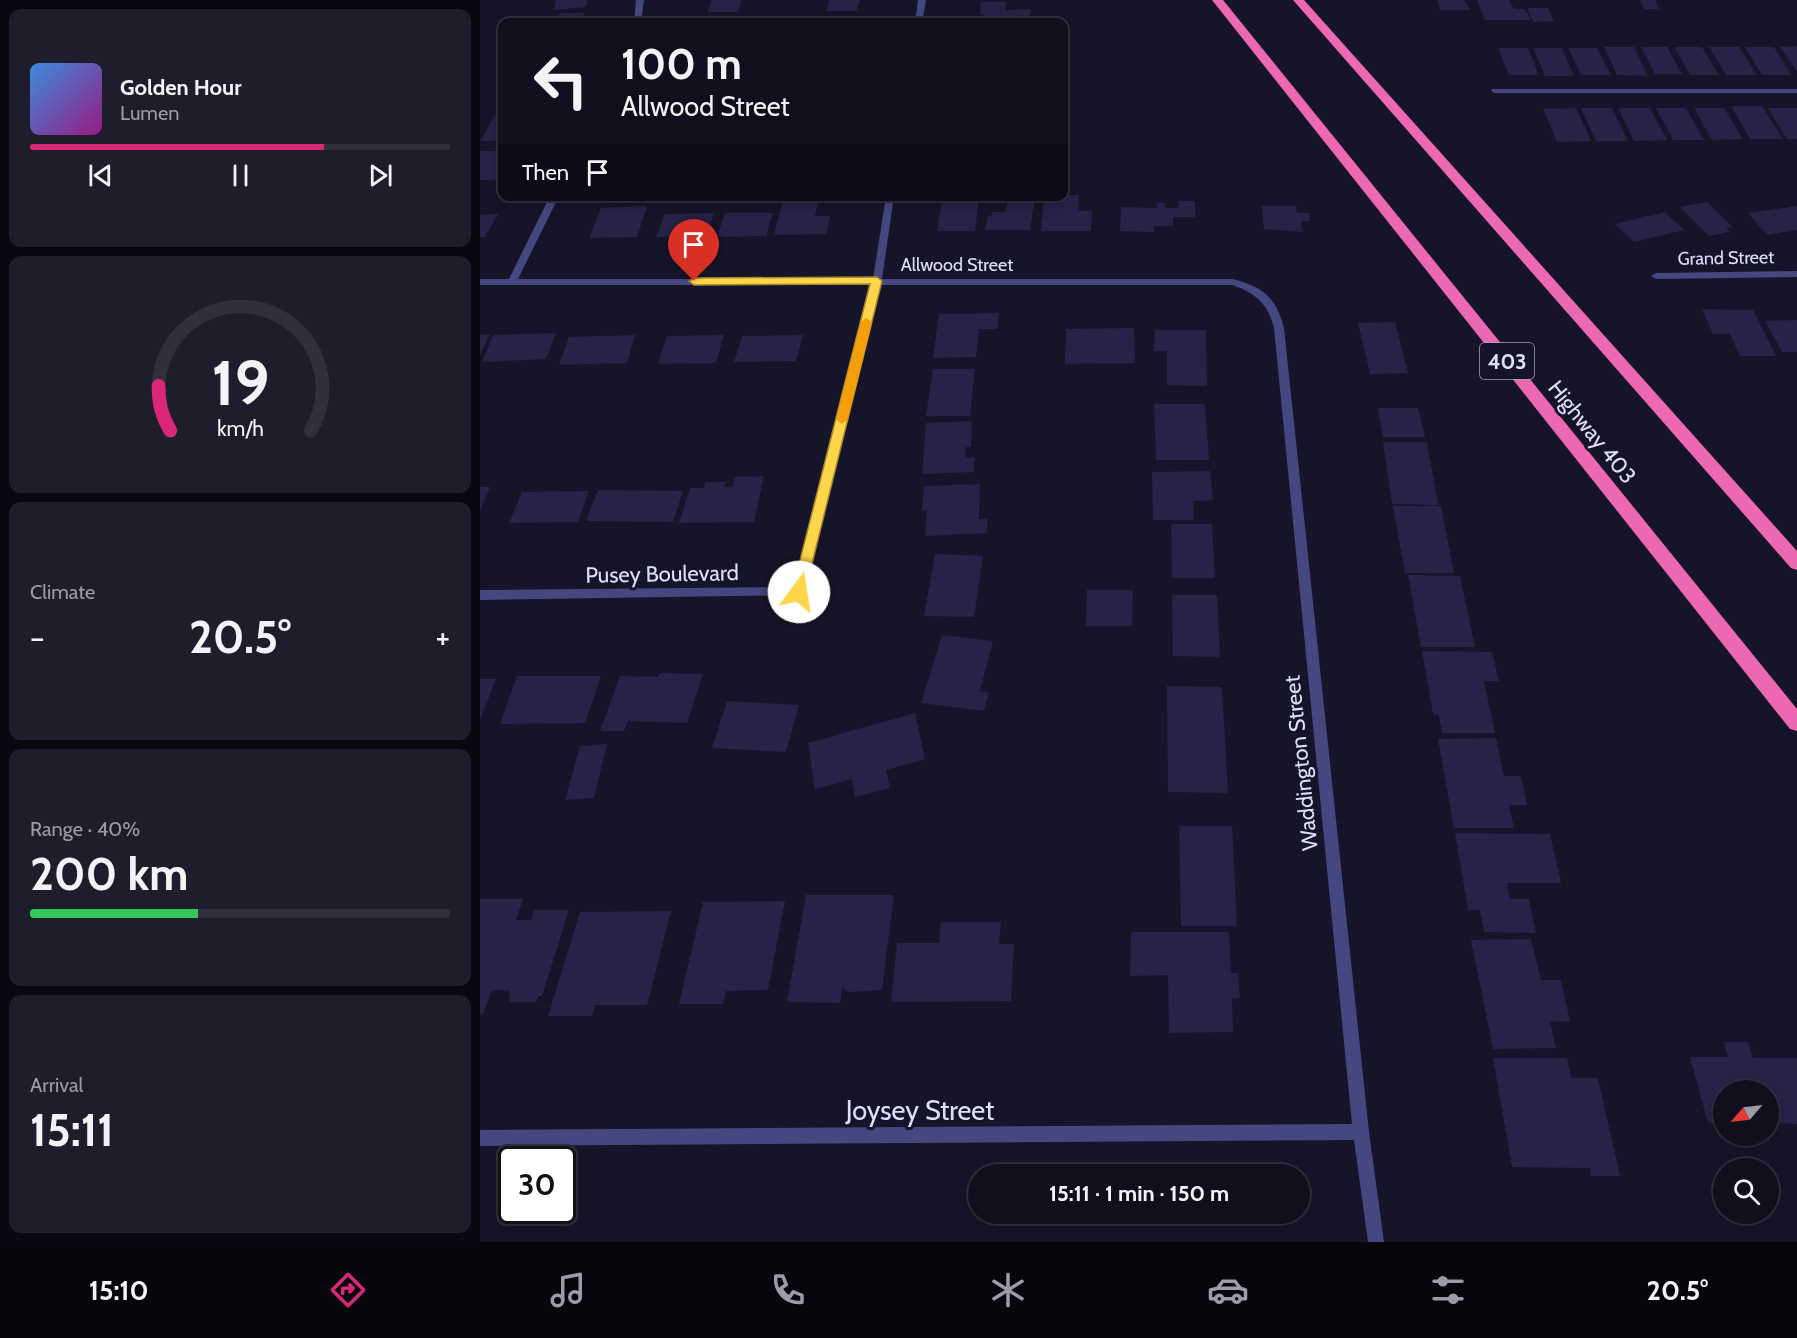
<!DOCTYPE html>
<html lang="en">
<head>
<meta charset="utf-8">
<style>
	:root { --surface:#100f1e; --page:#1e1d2b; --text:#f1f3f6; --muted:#9c9ca4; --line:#302f3c; --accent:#db2777 }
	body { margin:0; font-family:Cabin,sans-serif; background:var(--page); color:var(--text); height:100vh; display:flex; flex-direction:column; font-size:22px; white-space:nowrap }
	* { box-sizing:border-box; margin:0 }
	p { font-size:20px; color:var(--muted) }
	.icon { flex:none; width:33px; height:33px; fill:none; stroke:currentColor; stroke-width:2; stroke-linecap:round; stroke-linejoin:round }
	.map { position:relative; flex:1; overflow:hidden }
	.details { display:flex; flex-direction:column; gap:9px; padding:9px; background:#090810; width:480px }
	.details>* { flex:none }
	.banner { position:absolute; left:18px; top:18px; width:570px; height:183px; border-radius:12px; box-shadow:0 3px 15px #0003,0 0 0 2px var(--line); background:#100f1e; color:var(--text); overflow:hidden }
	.needle { width:39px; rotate:242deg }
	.fabs { position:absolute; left:1233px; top:1080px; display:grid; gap:12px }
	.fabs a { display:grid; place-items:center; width:66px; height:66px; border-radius:50%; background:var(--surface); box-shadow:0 3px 15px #0003,0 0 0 2px var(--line); font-size:30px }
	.speed { position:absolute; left:18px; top:1146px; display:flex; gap:12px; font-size:30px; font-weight:700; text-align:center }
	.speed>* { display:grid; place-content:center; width:78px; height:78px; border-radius:50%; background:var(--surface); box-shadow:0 3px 15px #0003,0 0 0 2px var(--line); line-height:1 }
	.speed .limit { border:3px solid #111; border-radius:9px; background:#fff; color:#111 }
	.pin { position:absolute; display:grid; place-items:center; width:51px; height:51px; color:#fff; margin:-62px -26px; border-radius:50% 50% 50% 0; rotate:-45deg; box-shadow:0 0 6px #0007 }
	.pin .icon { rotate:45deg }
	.me { position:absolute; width:66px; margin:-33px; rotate:14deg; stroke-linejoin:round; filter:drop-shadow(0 0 4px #0008) }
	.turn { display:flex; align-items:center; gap:21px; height:126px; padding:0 24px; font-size:27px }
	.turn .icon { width:78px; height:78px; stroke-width:2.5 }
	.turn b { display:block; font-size:42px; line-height:51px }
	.then { display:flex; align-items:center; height:57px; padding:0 24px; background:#0003; gap:12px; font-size:22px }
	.big { font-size:45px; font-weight:700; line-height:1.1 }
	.details .tile { flex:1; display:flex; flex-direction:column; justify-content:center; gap:9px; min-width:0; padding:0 21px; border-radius:12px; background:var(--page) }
	.details .dial { align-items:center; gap:0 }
	.dial svg { height:156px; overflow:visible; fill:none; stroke:var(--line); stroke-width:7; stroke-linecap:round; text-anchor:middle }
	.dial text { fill:var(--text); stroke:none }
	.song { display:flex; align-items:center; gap:18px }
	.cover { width:72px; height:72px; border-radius:9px; background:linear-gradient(135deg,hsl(210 70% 55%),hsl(310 70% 35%)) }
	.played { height:6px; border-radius:3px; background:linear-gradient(90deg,var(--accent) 70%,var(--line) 70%) }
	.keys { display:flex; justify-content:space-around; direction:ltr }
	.heat { display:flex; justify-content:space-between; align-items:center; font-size:33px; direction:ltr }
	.charge { height:9px; border-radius:4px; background:linear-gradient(90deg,#34c759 40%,var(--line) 0) }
	.trip { position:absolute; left:488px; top:1164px; width:342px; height:60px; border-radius:30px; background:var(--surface); box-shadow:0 3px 15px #0003,0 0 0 2px var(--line); font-weight:700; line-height:60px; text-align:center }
	.dock { display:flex; height:96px; justify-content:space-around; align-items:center; background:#06060c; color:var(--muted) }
	.dock .icon { width:42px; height:42px }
	.dock .current { color:var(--accent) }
	.dock b { font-size:27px; color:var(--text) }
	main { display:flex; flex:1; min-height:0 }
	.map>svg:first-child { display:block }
	.building { fill:#272247 }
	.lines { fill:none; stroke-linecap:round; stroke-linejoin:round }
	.lane { fill:#454781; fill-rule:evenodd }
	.street { fill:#454781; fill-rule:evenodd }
	.highway { fill:#ec68b2; fill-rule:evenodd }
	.route { fill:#ffd54a; stroke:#a68a30; stroke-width:1.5 }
	.slow { fill:#f59e0b }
	.labels { text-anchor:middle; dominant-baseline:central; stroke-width:6; stroke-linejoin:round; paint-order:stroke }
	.far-street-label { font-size:18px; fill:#e0dffb; stroke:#161428 }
	.shield { fill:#161428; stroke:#a3a2bc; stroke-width:1.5 }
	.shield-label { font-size:21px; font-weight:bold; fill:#e0dffb }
	.street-label { font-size:22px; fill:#e0dffb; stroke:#161428 }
	.near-street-label { font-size:27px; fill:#e0dffb; stroke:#161428 }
</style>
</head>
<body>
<main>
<section class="details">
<div class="tile">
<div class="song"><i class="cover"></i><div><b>Golden Hour</b><p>Lumen</p></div></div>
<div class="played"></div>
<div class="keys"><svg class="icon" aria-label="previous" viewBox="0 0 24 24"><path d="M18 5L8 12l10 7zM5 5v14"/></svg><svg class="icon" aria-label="pause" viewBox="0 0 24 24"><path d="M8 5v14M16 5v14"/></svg><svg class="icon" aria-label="next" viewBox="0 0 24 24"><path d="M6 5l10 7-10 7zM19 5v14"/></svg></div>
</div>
<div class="tile dial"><svg viewBox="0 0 100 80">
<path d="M14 69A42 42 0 1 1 86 69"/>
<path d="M14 69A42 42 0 0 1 8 46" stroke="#db2777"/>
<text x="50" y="56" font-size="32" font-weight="700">19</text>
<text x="50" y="72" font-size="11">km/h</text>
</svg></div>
<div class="tile"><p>Climate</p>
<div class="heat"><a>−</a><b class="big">20.5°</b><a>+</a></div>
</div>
<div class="tile"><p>Range · 40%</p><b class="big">200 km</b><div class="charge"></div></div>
<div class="tile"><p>Arrival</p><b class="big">15:11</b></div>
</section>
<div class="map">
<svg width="1317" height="1242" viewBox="0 0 1317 1242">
	<rect width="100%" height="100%" fill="#161428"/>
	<g class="building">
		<polygon points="76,0 107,0 106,7 74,10"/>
		<polygon points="232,0 262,0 258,12 227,12"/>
		<polygon points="350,0 380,0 377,11 346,11"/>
		<polygon points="957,0 984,0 991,10 960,10"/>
		<polygon points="997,0 1029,0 1034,9 1045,9 1051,20 1005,20"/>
		<polygon points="1160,0 1175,0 1179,9 1164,9"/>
		<polygon points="501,2 526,2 525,10 551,9 549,22 503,22 504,15 500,15"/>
		<polygon points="1047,8 1068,8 1074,21 1053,22"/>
		<polygon points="80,13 105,13 101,22 74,22"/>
		<polygon points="224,16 256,16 253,22 222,22"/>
		<polygon points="343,16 377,16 375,22 341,22"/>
		<polygon points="1317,46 1317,72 1300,47"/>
		<polygon points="1124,47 1154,47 1168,76 1137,75"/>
		<polygon points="1161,47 1187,47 1202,74 1175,74"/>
		<polygon points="1194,47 1222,47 1239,75 1210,75"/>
		<polygon points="1229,47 1259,47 1277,75 1246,75"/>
		<polygon points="1265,47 1294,47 1312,75 1282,75"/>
		<polygon points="1018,48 1048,48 1059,75 1029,75"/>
		<polygon points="1053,48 1082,48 1094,76 1065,76"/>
		<polygon points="1088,48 1117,48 1131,75 1101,75"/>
		<polygon points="1251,106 1282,106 1303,139 1270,139"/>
		<polygon points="1096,108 1111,141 1077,142 1063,109"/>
		<polygon points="1101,108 1132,108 1148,141 1116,141"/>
		<polygon points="1138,108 1170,108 1187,140 1154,141"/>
		<polygon points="1176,108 1206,108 1224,140 1193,140"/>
		<polygon points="1214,108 1244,108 1263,139 1232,140"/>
		<polygon points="1288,108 1317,108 1317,139 1307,139"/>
		<polygon points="15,115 22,115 22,141 0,141"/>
		<polygon points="0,151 22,151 22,168 15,180 0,180"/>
		<polygon points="584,195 599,195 598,211 612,211 611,231 561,231 564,196"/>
		<polygon points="143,196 185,196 182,202 140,202"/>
		<polygon points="304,196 339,199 335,216 350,216 346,234 294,235"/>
		<polygon points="463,196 499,196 495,231 457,231"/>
		<polygon points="698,201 715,201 715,217 693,217 693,226 674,226 674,232 640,231 641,207 677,208 677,203 685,203 685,208 699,208"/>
		<polygon points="527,202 554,203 550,230 505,230 508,216 511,216 512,212 526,212"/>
		<polygon points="1227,202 1253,227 1246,228 1250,232 1229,236 1200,207"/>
		<polygon points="167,206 157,237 109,238 121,208"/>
		<polygon points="782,206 816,206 817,213 829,213 830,221 821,221 822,232 784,229"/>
		<polygon points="1317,206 1317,230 1287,235 1268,213"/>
		<polygon points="1185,212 1204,230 1154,242 1135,224"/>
		<polygon points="234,213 227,236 176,237 185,214"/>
		<polygon points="245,213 293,213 286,236 237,237"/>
		<polygon points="18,214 5,237 0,237 0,215"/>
		<polygon points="1222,309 1273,310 1296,356 1260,356 1250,334 1233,334"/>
		<polygon points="519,313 518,329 499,329 496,357 453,358 459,314"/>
		<polygon points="1317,320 1317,352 1302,352 1285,321"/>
		<polygon points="915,322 928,373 890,374 878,323"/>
		<polygon points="654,328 655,363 585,364 586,329"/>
		<polygon points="675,330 726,330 727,386 687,385 687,351 674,351"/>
		<polygon points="76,333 66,359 2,362 13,335"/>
		<polygon points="10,334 0,355 0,335"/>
		<polygon points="155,335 147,363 79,365 89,337"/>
		<polygon points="244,335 236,363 178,364 187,336"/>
		<polygon points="323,335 316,361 254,362 262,336"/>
		<polygon points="453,369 495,369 490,416 446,416"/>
		<polygon points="674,404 725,404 729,460 676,460"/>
		<polygon points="898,408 938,408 945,437 903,437"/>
		<polygon points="492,421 491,447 486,447 485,458 495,457 494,472 442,474 446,423"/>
		<polygon points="903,442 947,442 958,505 912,504"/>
		<polygon points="730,471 733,500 713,501 714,520 673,520 672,472"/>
		<polygon points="284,476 274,522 199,523 210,488 224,488 225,482 246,482 244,487 252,487 255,477"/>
		<polygon points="500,484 499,519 507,519 507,533 445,536 447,510 442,511 444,486"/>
		<polygon points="0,487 10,487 0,511"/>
		<polygon points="118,490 203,491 193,522 106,521"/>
		<polygon points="109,491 98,522 29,523 42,492"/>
		<polygon points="913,506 961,506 974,573 925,573"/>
		<polygon points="691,524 732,524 735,578 692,578"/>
		<polygon points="455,554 503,556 494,617 444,616"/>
		<polygon points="928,575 980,576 995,647 941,647"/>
		<polygon points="607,590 653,590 652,626 606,626"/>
		<polygon points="692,595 737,595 740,657 693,656"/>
		<polygon points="462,635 513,641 500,691 509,692 504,711 441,703"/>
		<polygon points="942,651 1012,652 1019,681 1004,681 1015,733 962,733 959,715 953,714"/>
		<polygon points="180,673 223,674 207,723 148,721 144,731 120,731 140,676 178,677"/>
		<polygon points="37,676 121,676 105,723 20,724"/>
		<polygon points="0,679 16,679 0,720"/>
		<polygon points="687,686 742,687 748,793 688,792"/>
		<polygon points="247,701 319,705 306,752 232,748"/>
		<polygon points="435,713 445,759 406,770 410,788 375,797 372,779 335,789 328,743"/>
		<polygon points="1016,738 1024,776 1041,776 1047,805 1029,805 1034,828 974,828 958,739"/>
		<polygon points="127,744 114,798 85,800 100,746"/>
		<polygon points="699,826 752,826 757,926 701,926"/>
		<polygon points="975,833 1070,834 1081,883 1027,883 1030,899 1049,899 1056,933 1004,932 1000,910 988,910"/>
		<polygon points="326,895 414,895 402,990 368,992 362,987 360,1003 307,1002"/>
		<polygon points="0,899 43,899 36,920 51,920 54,910 89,910 62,996 58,996 56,1002 30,1002 29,990 12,990 3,1014 0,1014"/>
		<polygon points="305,901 288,990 246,991 243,1004 199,1004 223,902"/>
		<polygon points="191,911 167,1005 115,1005 112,1016 68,1016 100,912"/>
		<polygon points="461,922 521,922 519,944 534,944 531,1001 411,1002 417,943 459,943"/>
		<polygon points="651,932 749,932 751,973 758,973 760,998 752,999 753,1032 689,1033 688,975 650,976"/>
		<polygon points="1051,939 1061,980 1081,980 1090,1021 1070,1022 1076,1048 1013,1049 991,940"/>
		<polygon points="1244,1042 1268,1042 1273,1058 1317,1058 1317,1124 1288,1123 1288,1090 1244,1090 1244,1123 1228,1123 1210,1057 1248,1057"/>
		<polygon points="1013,1058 1087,1058 1091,1078 1118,1078 1140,1176 1111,1176 1110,1168 1032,1167"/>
	</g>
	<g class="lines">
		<polygon class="lane" points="1012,89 1317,89 1317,93 1015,93 1011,91"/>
		<g class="street">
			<polygon points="156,0 164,0 161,22 154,22"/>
			<polygon points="438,0 446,0 442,22 435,22"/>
			<path d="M70 196H79L38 279H393L406 196H414L402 279H753C783 287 796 297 804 328L889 1132 904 1242H888L874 1140 0 1146V1130L872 1124 794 328C788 304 776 293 752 285H401L323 595 0 600V590L314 587 391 285H0V279H29Z"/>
			<polygon points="1317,271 1317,277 1176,279 1171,276 1176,273"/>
		</g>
		<g class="highway">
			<polygon points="732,0 743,0 1317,709 1317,731 1310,729"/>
			<polygon points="813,0 824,0 1317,551 1317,570 1311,568"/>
		</g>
	</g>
	<polygon class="route" points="397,277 402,281 325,592 319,598 312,592 390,284 214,285 209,281 214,278"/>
	<polygon class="slow" points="386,318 392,322 368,419 362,424 356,419 381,322"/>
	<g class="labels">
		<g class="far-street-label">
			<text transform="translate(1246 258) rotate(-1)">Grand Street</text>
			<text x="477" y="265">Allwood Street</text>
		</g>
		<rect class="shield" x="1000" y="343" width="54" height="36" rx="4.5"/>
		<g class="shield-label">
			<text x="1027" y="361">403</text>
		</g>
		<g class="street-label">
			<text transform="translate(1112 432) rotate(51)">Highway 403</text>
			<text transform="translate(182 574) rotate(-1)">Pusey Boulevard</text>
			<text transform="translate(821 763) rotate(-96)">Waddington Street</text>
		</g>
		<g class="near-street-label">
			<text x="440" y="1110">Joysey Street</text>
		</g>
	</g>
</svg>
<div class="fabs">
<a><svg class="needle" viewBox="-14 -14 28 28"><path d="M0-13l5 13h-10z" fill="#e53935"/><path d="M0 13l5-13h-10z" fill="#9c9ca4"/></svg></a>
<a><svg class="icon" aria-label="search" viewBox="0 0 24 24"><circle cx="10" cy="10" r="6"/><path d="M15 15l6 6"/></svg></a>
</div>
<div class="speed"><div class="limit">30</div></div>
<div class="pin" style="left:214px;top:281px;background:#d93025"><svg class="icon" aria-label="arrive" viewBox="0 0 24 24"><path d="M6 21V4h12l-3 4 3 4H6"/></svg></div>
<svg class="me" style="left:319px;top:592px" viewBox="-20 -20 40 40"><circle r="19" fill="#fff"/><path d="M0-13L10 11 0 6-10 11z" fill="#ffd54a"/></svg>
<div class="trip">15:11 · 1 min · 150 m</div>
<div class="banner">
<div class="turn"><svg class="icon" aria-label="left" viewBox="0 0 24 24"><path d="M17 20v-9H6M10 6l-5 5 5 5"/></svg><div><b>100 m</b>Allwood Street</div></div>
<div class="then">Then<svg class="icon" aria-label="arrive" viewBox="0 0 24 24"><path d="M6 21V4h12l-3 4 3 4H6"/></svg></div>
</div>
</div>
</main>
<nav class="dock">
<b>15:10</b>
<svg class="icon current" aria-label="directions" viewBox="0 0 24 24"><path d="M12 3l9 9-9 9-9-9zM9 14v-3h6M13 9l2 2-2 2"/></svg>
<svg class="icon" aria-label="music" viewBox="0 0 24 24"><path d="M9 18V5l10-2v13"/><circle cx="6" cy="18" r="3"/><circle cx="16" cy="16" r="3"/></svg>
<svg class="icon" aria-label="phone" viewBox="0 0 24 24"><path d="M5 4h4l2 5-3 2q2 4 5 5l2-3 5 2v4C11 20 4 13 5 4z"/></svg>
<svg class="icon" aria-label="climate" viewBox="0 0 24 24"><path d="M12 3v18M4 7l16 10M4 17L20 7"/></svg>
<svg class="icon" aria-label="car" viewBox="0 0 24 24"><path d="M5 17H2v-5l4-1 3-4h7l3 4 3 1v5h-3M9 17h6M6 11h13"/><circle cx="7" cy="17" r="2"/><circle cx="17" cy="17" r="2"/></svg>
<svg class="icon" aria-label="filters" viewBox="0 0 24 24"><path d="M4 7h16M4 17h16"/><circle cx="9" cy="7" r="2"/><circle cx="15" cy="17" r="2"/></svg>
<b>20.5°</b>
</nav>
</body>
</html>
